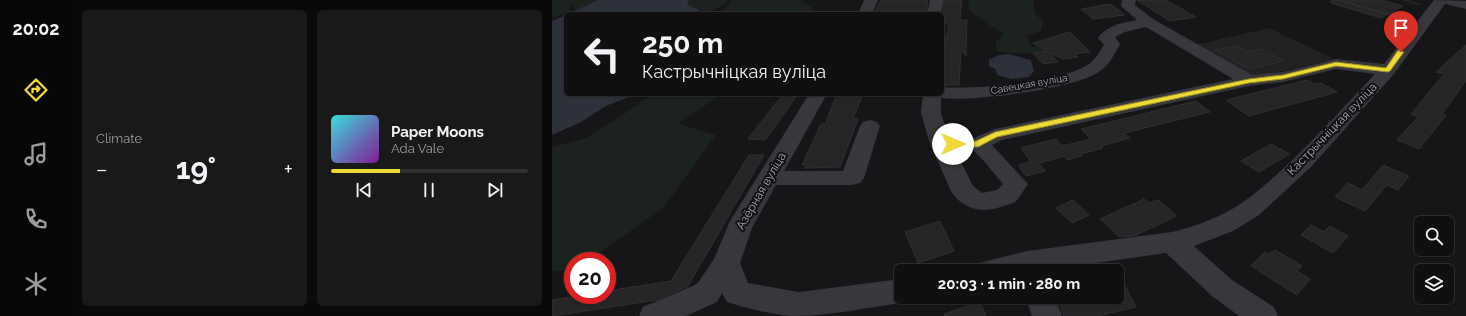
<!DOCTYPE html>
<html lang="en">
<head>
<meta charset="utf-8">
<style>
	:root { --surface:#101011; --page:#19191a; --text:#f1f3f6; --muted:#9c9d9f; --line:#303031; --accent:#eed937 }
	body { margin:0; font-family:Raleway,sans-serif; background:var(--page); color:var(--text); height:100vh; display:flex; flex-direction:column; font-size:15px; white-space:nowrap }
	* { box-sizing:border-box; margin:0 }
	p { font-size:13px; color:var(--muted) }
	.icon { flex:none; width:22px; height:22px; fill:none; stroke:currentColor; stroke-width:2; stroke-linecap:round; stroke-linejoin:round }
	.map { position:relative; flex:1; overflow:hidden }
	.side { display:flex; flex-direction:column; gap:10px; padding:10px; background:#090909; width:480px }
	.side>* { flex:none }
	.top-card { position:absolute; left:12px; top:12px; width:380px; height:84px; border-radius:6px; box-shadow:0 1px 3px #0004,0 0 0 1px var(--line); background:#101011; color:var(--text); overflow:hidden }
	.controls { position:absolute; left:862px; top:216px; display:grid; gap:8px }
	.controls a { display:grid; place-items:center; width:40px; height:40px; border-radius:6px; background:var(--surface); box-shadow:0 1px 3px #0004,0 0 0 1px var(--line); font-size:20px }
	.speed { position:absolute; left:12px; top:252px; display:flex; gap:8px; font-size:20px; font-weight:700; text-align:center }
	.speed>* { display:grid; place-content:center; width:52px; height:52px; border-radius:50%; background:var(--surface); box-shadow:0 1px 3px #0004,0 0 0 1px var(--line); line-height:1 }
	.speed .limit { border:6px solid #d22; background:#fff; color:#111 }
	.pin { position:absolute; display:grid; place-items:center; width:34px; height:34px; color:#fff; margin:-41px -17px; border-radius:50% 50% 50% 0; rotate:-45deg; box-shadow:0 0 4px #0007 }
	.pin .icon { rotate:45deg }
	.me { position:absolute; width:44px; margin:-22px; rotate:90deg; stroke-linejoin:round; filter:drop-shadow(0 0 3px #0008) }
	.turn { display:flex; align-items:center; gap:14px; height:84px; padding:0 12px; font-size:18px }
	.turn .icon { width:52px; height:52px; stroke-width:2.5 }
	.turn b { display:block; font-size:28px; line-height:34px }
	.big { font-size:30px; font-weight:700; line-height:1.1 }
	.side .card { flex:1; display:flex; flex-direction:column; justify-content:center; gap:6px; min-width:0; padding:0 14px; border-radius:6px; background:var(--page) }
	.song { display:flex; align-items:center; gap:12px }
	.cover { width:48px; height:48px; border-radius:6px; background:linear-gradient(135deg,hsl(180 70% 55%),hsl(290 70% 35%)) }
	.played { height:4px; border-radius:2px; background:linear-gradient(90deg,var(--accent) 35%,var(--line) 35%) }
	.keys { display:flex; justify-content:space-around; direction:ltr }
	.heat { display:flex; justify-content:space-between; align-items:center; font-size:22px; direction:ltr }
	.side .tiles { flex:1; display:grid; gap:10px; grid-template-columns:repeat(2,1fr) }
	.trip { position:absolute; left:342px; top:264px; width:230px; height:40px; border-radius:6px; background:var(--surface); box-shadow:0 1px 3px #0004,0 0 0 1px var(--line); font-weight:700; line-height:40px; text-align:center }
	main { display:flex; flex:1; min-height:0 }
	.menu { display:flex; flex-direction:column; width:72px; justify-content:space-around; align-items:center; background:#060607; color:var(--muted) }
	.menu .icon { width:28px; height:28px }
	.menu .active { color:var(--accent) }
	.menu b { font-size:18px; color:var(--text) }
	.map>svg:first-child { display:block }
	.built { fill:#222224 }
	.green { fill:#1c221e }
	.water { fill:#2c313b }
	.building { fill:#262628; stroke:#303033 }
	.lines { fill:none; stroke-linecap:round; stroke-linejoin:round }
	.path { stroke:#3d3d43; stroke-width:1.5; stroke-dasharray:1.5 2; stroke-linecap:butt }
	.minor { fill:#37373c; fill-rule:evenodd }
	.route { fill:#eed937; stroke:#9b8d24 }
	.labels { text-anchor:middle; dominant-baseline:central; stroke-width:4; stroke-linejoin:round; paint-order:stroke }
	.far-street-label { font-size:10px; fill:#a8a9b7; stroke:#111112 }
	.street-label { font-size:12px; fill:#a8a9b7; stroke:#111112 }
</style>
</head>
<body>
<main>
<nav class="menu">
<b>20:02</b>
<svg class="icon active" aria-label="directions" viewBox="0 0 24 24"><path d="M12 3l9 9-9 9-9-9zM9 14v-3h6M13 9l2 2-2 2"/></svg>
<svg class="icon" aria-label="music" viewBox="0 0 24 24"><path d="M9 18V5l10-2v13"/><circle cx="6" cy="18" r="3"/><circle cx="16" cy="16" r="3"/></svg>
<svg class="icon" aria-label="phone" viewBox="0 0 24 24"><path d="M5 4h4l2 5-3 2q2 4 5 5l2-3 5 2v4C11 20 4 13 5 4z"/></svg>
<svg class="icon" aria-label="climate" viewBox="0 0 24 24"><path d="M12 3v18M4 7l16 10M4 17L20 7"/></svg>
</nav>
<section class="side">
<div class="tiles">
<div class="card"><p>Climate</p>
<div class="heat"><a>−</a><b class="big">19°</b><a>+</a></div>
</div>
<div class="card">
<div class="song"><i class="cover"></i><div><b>Paper Moons</b><p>Ada Vale</p></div></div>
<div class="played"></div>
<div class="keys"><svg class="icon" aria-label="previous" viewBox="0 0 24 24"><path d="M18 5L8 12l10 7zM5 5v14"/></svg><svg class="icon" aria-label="pause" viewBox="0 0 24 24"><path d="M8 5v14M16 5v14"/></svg><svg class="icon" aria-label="next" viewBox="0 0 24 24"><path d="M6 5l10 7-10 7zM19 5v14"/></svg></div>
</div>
</div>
</section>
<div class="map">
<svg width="914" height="316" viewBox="0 0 914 316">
	<rect width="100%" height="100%" fill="#161517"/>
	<polygon class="built" points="717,28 782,59 698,79 643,45"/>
	<g class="green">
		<polygon points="0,0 46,0 24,11 20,4 17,11 0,19"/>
		<polygon points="137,0 176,0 173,5 151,14 150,11 135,4"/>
		<polygon points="180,0 249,0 269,14 168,14"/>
		<path d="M416 0H482V13L491 21 489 31 474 36 480 46 518 49C492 54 470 55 444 51V42L452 34C439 28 430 18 417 11Z"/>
		<polygon points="100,94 170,94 126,124 164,135 111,208 36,261 21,261 21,269 0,272 0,147 34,138 75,112"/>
	</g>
	<g class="water">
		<polygon points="46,0 137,0 135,4 146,9 151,14 16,14"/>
		<polygon points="14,15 14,94 84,94 54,106 29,122 0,135 0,21"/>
		<polygon points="457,54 479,60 482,71 477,77 459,79 445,75 443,69 437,66 437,60 447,55"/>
	</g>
	<g class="building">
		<polygon points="329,0 376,0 374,14 322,14"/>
		<polygon points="393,0 410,0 408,20 415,20 414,56 409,50 407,85 390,85 390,56 397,24 392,24 394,17 390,17"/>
		<polygon points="585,0 614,0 644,17 618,21"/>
		<polygon points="779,0 829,0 851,6 829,18 779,3"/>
		<polygon points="559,4 573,15 541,19 529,9"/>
		<polygon points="518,32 538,52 523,54 526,57 511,59 497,52 506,62 491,64 481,53 495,51 481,43"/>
		<polygon points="914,45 914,81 890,114 894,115 867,149 845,140 866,117 859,114 892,74 884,72"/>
		<polygon points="684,46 695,52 710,49 732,61 697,69 663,50"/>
		<polygon points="755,80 763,84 769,83 785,92 697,116 674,100"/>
		<polygon points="231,94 246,94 213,140 196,139"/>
		<polygon points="285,94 311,94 301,119 306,119 288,167 252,168 254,164 250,165 269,124 273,124"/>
		<polygon points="644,101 658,112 572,133 578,138 549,146 551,148 529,154 530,156 515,160 513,156 487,163 493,171 474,176 466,165 479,162 469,148 504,139 510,146 539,139 529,129"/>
		<polygon points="719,144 738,154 707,172 689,161"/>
		<polygon points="197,155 212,155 136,286 105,300 0,316 0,300 31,295 55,295 55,291 119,281"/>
		<polygon points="831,165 857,176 846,190 835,185 813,211 783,197 796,183 810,190"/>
		<polygon points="592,199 597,203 606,200 625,216 582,236 567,237 548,219"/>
		<polygon points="521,200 537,215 520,223 504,208"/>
		<polygon points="388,221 402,251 366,263 353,232"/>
		<polygon points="759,225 772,232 778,226 796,236 781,253 749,235"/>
		<polygon points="723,250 750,266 745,271 758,279 745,295 699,266 713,252 717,254"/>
		<polygon points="565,271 584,307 546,316 512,316 505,297 565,297"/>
		<polygon points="428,302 434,316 393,316 392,314"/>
	</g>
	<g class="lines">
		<g class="path">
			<polyline points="852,0 869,5"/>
			<polyline points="793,2 858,20"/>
		</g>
		<g class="minor">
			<polygon points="312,0 326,0 320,14 306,14"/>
			<polygon points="378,0 392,0 389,14 375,14"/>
			<path d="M570 0H584L583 5 601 19 700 75 731 72 784 59 832 64 882 0 914 1V9L893 4 842 74 759 167 707 215 681 231 642 246 680 280 722 307 726 316H687L660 296 614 253 488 271H423L427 263 475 251 620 232C644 226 669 217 690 203 740 166 781 118 823 74L784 69 731 82 697 86 450 140 440 145 476 184C472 189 468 198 463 202 460 204 454 205 451 206 431 214 411 210 399 191L378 144 369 113 371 94H390V87C423 90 506 82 534 66 543 61 547 52 552 45L546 38C555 25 570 23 585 20L569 6ZM594 27 681 79 443 129 422 138H397L389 113V98C419 102 525 89 548 71 557 65 563 54 568 44L563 37 573 32ZM403 150H421L430 159 451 184 445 190 430 193 421 186Z"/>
			<path d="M257 94H275L232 171H291L308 126 311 122 318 120 325 122 328 126 312 178 308 183 300 185H224L200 228 188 263 196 283 247 292 349 279V297H361L359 300 349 303C313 308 276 316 240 316 221 315 193 308 175 302L170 293 165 302 134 316H87L91 307 145 284 162 259 178 221Z"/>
			<polygon points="473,297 503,297 510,316 480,316"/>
		</g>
	</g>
	<polygon class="route" points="846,50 852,52 838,71 836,72 784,66 731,79 697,83 445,137 426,147 401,147 397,144 401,141 424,141 443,132 697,79 731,75 784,62 834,68"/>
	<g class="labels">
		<g class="far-street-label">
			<text transform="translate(477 84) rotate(-10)">Савецкая вуліца</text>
		</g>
		<g class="street-label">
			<text transform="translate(780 129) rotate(-46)">Кастрычніцкая вуліца</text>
			<text transform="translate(209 191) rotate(-60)">Азёрная вуліца</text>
		</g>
	</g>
</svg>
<div class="controls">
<a><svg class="icon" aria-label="search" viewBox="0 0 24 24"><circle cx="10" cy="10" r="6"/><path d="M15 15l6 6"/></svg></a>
<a><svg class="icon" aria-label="layers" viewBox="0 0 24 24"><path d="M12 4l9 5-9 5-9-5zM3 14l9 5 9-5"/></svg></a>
</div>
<div class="speed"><div class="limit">20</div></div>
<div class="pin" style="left:849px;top:52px;background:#d93025"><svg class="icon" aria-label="arrive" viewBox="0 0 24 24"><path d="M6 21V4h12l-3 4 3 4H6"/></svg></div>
<svg class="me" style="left:401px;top:144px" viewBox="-20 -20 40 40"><circle r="19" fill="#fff"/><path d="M0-13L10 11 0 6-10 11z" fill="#eed937"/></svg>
<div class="trip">20:03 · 1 min · 280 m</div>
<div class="top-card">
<div class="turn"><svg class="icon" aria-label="left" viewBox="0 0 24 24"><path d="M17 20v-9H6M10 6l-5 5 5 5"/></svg><div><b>250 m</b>Кастрычніцкая вуліца</div></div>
</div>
</div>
</main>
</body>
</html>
